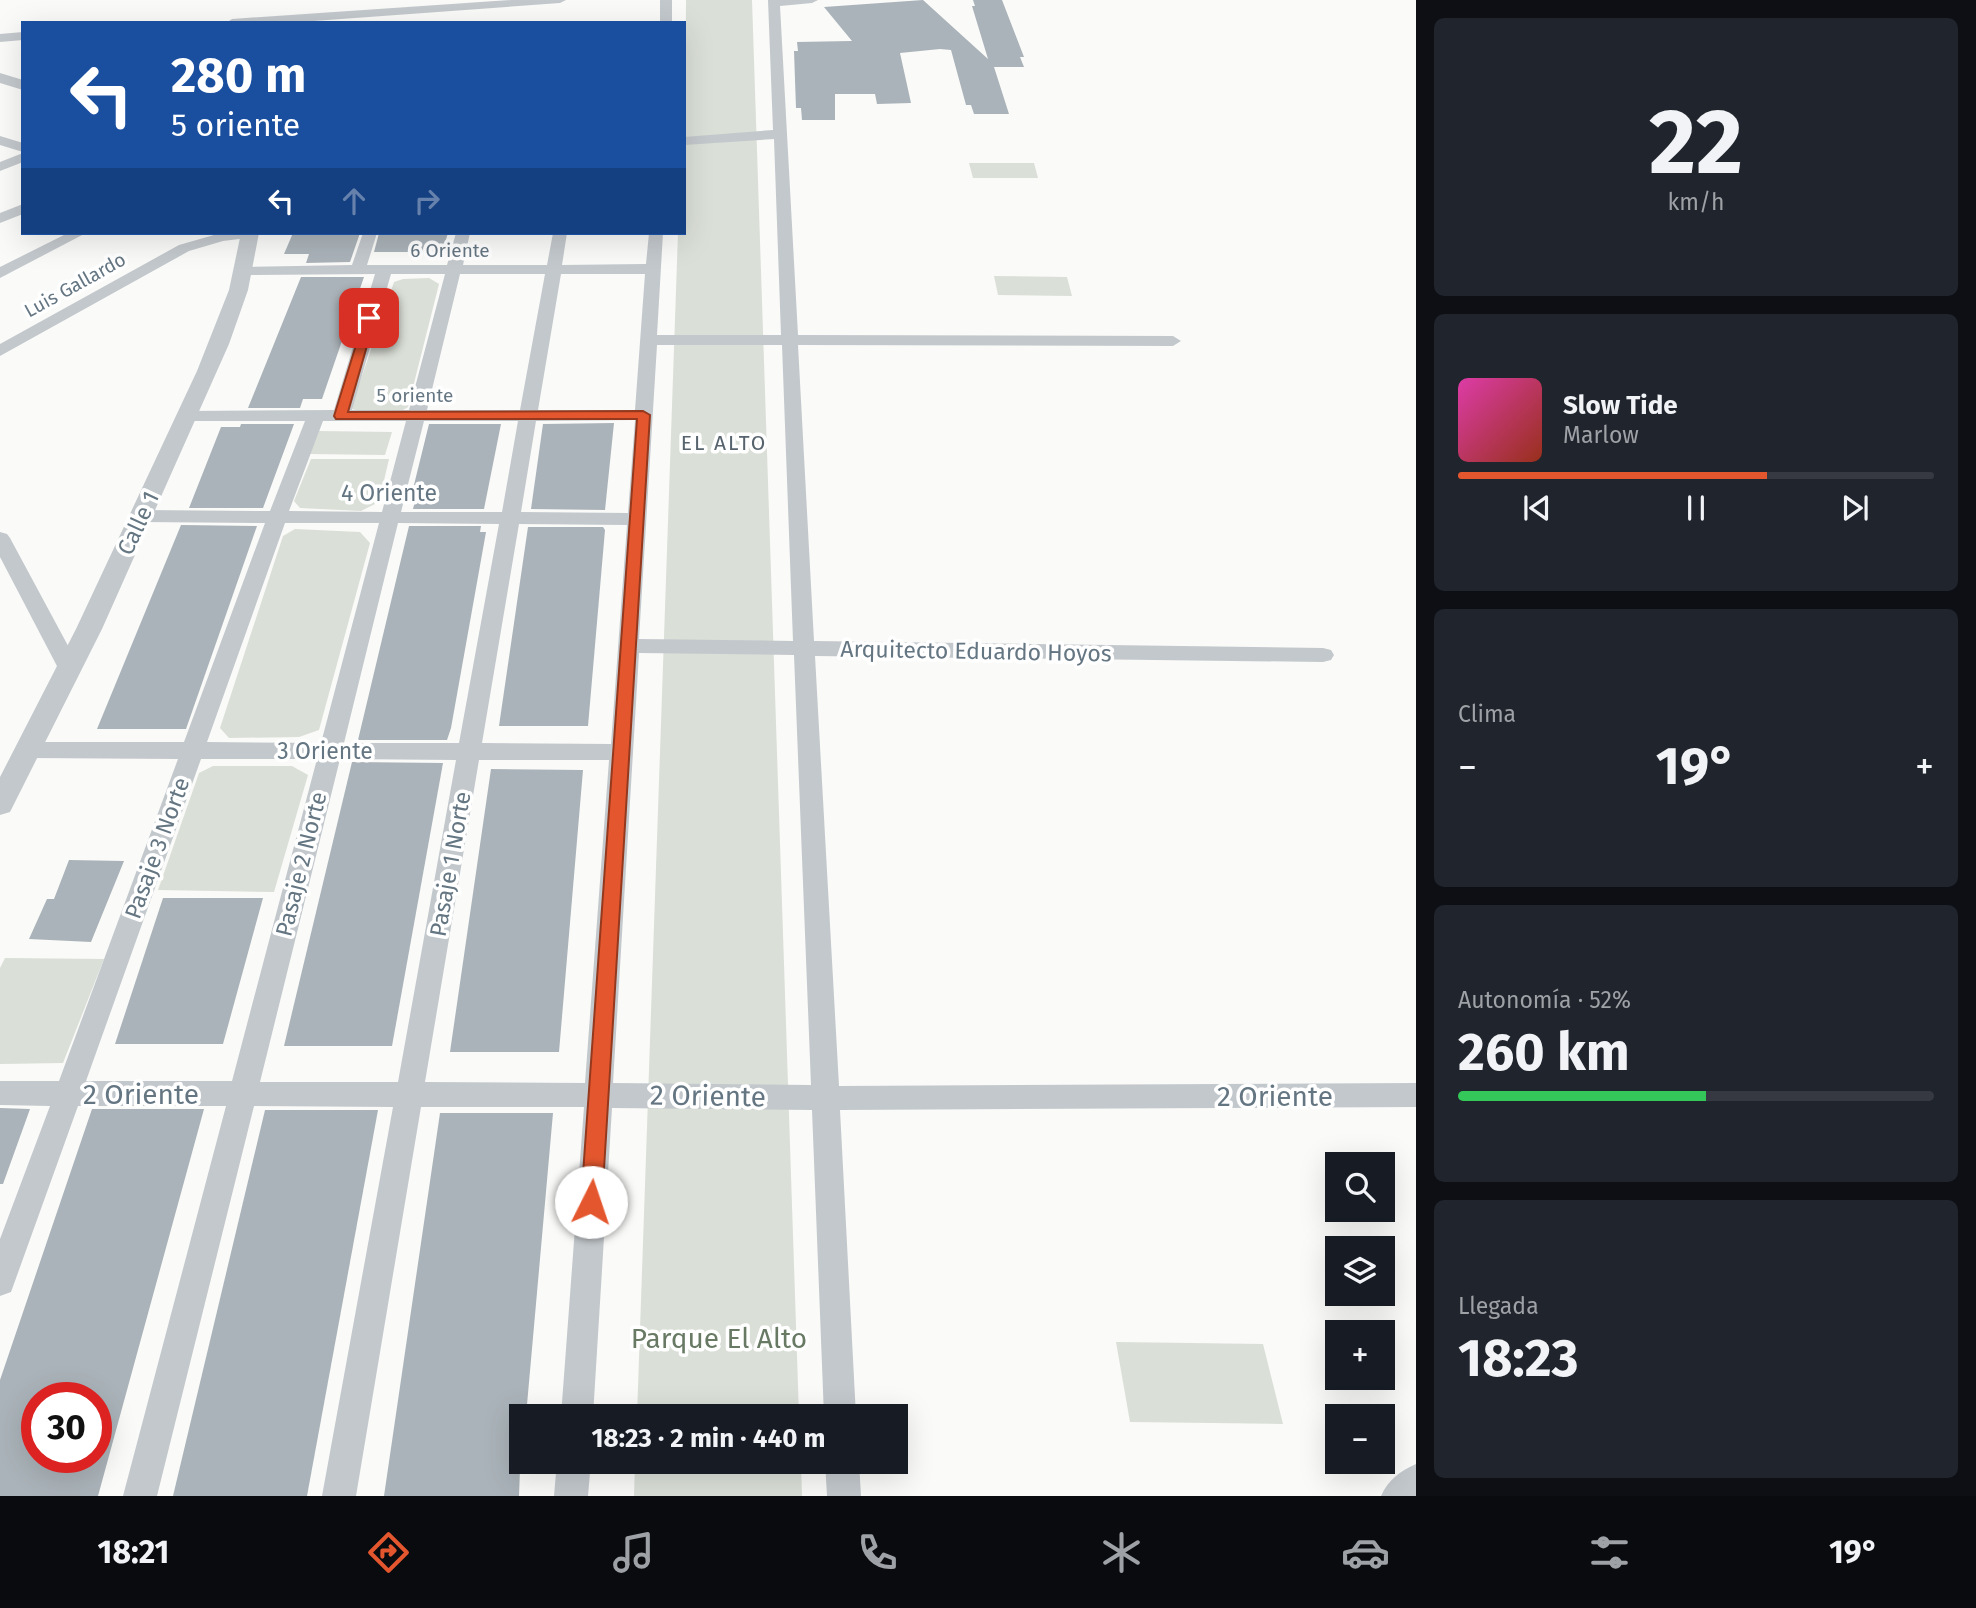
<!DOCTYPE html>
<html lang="es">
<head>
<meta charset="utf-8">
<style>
	:root { --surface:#171b24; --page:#20242c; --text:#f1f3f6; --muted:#9ea1a6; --line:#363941; --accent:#e4572e }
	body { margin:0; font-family:"Fira Sans",sans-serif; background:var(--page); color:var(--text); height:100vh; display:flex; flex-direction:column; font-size:26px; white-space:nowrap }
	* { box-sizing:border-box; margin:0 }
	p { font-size:23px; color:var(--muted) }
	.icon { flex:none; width:38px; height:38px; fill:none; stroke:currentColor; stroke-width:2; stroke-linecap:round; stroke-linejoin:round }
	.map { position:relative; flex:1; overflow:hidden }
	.side { display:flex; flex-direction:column; gap:18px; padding:18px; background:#0d0f14; width:560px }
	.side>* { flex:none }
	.banner { position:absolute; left:21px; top:21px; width:665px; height:214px; border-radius:0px; box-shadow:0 7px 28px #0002; background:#1a4fa0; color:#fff; overflow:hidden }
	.fabs { position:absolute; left:1325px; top:1152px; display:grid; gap:14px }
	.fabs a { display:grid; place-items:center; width:70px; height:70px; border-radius:0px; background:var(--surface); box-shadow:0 7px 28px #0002; font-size:35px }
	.speed { position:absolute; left:21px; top:1382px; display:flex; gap:14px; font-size:35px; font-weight:700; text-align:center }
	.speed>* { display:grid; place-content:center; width:91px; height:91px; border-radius:50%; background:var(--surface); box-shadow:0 7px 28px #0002; line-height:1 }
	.speed .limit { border:10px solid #d22; background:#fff; color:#111 }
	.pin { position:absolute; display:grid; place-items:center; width:60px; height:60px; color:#fff; margin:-30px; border-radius:14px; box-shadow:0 4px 10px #0006 }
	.me { position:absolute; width:77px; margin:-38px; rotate:4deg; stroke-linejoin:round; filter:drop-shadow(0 0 5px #0008) }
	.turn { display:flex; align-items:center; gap:24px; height:147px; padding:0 35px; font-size:32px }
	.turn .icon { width:91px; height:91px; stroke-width:2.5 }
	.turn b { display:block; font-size:49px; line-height:60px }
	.lanes { display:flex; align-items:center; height:66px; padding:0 35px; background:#0003; justify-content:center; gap:35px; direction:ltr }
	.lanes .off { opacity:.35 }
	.big { font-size:52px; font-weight:700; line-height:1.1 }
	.side .tile { flex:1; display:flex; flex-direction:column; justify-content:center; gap:10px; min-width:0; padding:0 24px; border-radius:10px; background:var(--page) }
	.side .dial { align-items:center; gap:0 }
	.dial b { font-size:91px; line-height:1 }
	.song { display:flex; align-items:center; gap:21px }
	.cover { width:84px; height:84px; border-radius:10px; background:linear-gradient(135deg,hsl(320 70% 55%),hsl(10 70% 35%)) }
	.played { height:7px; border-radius:4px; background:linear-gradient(90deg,var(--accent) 65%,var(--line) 65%) }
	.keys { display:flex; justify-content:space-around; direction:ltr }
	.heat { display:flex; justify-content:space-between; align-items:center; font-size:38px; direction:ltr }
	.charge { height:10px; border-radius:5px; background:linear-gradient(90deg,#34c759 52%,var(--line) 0) }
	.trip { position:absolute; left:509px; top:1404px; width:399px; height:70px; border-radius:0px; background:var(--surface); box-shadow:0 7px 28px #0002; font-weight:700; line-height:70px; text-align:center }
	.tab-bar { display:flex; height:112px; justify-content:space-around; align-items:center; background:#090b0e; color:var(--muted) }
	.tab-bar .icon { width:49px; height:49px }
	.tab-bar .selected { color:var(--accent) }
	.tab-bar b { font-size:32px; color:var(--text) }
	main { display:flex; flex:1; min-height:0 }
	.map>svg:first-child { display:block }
	.green { fill:#dadfd7 }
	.building { fill:#aab3b9; fill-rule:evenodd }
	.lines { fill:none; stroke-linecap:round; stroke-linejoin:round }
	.minor { fill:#c3c8cc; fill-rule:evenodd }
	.tertiary { fill:#c3c8cc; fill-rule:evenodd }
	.route { fill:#e4572e; stroke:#94391e; stroke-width:2 }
	.labels { text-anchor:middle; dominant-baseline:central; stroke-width:7; stroke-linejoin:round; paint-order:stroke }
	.far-street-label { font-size:19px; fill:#657683; stroke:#fff }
	.far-neighbourhood-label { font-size:21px; letter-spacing:2px; fill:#57646e; stroke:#fff }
	.street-label { font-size:23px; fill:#657683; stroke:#fff }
	.near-street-label { font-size:28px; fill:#657683; stroke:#fff }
	.near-park-label { font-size:28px; fill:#687a64; stroke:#fff }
</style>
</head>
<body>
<main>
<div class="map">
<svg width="1416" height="1496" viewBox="0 0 1416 1496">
	<rect width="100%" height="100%" fill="#fafaf8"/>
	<g class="green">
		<polygon points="686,0 752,0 799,1416 637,1416 678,233 684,233"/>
		<polygon points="969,163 1034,163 1038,178 973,178"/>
		<polygon points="994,276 1067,277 1072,296 998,295"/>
		<path d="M429 278 439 284 408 407C395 416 365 417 351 408L394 282 403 279Z"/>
		<polygon points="319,431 392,432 385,455 310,454"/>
		<polygon points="311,459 389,459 379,502 361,511 300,508 294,501"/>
		<polygon points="295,529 360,532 370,543 319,730 299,737 229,738 220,728 283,536"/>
		<polygon points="213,766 292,766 308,775 274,892 158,890 199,773"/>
		<polygon points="5,958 104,959 63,1063 0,1064 0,968"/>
		<polygon points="1116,1342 1263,1344 1283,1424 1130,1422"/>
		<polygon points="635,1461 801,1461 802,1496 634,1496"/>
	</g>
	<g class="building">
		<polygon points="923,0 988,59 972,6 975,6 973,0 1002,0 1024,57 1020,57 1024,67 994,67 1009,114 974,114 971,105 966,105 951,50 940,49 900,53 911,103 877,104 875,94 835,94 835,120 802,120 801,108 796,108 794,51 798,51 797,42 852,41 824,7"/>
		<polygon points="293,233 360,233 350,262 306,263 309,254 284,254"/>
		<polygon points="379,233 448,233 442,252 374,252"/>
		<polygon points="301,277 364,277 322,399 303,399 300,408 248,408"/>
		<polygon points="614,423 605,510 531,509 543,424"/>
		<polygon points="241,424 294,424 263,508 189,508 221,427 240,427"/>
		<polygon points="429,424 501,424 484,509 413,509 416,497 411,497"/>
		<polygon points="181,525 257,526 186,729 97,729"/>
		<polygon points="409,526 481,526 480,532 486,532 451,728 447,740 358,740"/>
		<polygon points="528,527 603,527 605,530 588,726 499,726"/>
		<polygon points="352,762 443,763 392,1046 284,1046"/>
		<polygon points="491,769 583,770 559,1052 450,1052"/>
		<polygon points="69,860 124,861 91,942 29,939 47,899 54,899"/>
		<polygon points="163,898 263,898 223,1044 115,1044"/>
		<polygon points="0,1108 30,1109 3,1184 0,1184"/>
		<path d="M92 1109H204L98 1496H0V1380ZM37 1398H96V1458H37Z"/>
		<polygon points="265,1110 378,1110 307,1496 173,1496"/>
		<polygon points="440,1113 553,1113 526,1416 522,1416 519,1496 384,1496"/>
	</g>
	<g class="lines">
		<g class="minor">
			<polygon points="511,0 566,0 560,3 286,23 226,23 232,19"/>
			<rect x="660" y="0" width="12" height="23"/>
			<path d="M768 0H818L812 3 780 6 798 335 1173 336 1181 341 1173 346 798 345 814 641 1323 648 1331 650 1334 655 1331 660 1323 662 815 656 839 1086 1416 1083V1107L840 1110 856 1416H824L812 1110 612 1108 593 1416H561L584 1107H421L356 1496H322L393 1107 254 1106 157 1496H123L226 1106H78L15 1281 11 1292 0 1296V1239L50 1106 0 1105V1081H59L178 759 30 758 22 756 19 750 22 744 30 742H184L265 523 142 522 132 516 142 510 270 511 305 421H187L178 416 187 411 334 410 375 274 246 275 241 273 238 270 241 267 352 265 363 233H377L367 265H447L456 233H470L463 265H547L553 233H567L562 265 646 264 649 233H663L657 335H781L774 139 684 145V137L773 130ZM391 274H445L409 410H352ZM460 274H545L520 410H427ZM561 274H645L635 410H538ZM657 345H782L793 641 639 639ZM635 420 628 513 521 512 536 421ZM323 421H406L382 512 289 511ZM424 421H518L502 512H401ZM285 523H379L321 743 207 742ZM398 523 499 524 459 743H344ZM519 524 627 525 611 744 482 743ZM639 653 794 655 811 1085 613 1083ZM201 759H317L232 1081H86ZM340 759 456 760 398 1082H260ZM479 760H609L585 1083 425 1082Z"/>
			<polygon points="23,32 23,40 0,42 0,34"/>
			<polygon points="0,136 23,143 23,152 0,145"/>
			<polygon points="23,153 23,162 0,171 0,162"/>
			<polygon points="23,204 23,214 0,223 0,213"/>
			<polygon points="68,233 86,233 0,278 0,267"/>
			<polygon points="221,233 258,234 255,237 223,241 189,251 0,356 0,344 179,245"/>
			<polygon points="0,532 7,534 10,538 80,668 77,673 69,675 61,673 58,668 0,557"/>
			<polygon points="557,1461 591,1461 588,1496 554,1496"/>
			<polygon points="825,1461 859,1461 861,1496 827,1496"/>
			<path d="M1416 1464V1496H1381C1388 1480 1400 1471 1416 1464Z"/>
		</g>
		<g class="tertiary">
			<polygon points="0,73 23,80 23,90 0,83"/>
			<polygon points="241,233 259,233 248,290 229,344 102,629 10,812 0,815 0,777 76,629 197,371 229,290"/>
		</g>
	</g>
	<polygon class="route" points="365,316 375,318 348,412 643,411 650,415 602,1202 598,1208 591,1211 584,1208 581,1202 637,419 336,419 334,416"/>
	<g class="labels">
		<g class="far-street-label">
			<text x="450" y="250">6 Oriente</text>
			<text transform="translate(75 285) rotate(-29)">Luis Gallardo</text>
			<text x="415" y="395">5 oriente</text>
		</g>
		<g class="far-neighbourhood-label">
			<text x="724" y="443">EL ALTO</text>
		</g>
		<g class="street-label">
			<text x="389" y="493">4 Oriente</text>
			<text transform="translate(138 523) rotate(-65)">Calle 1</text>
			<text transform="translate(976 651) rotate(1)">Arquitecto Eduardo Hoyos</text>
			<text x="325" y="751">3 Oriente</text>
			<text transform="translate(157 848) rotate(-70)">Pasaje 3 Norte</text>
			<text transform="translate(301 864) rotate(-76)">Pasaje 2 Norte</text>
			<text transform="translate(450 864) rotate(-80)">Pasaje 1 Norte</text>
		</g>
		<g class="near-street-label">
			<text x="141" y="1094">2 Oriente</text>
			<text transform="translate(708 1096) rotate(1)">2 Oriente</text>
			<text x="1275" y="1096">2 Oriente</text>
		</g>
		<g class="near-park-label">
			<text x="719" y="1338">Parque El Alto</text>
		</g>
	</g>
</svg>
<div class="fabs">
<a><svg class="icon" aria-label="search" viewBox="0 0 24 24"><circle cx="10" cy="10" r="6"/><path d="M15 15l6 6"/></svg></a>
<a><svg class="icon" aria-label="layers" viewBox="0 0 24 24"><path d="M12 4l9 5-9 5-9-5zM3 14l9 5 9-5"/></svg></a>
<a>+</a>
<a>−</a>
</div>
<div class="speed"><div class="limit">30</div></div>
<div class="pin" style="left:369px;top:318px;background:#d93025"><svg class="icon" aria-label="arrive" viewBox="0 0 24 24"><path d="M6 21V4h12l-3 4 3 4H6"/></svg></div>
<svg class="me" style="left:591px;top:1202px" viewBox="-20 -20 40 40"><circle r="19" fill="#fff"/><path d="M0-13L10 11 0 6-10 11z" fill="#e4572e"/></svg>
<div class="trip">18:23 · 2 min · 440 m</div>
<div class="banner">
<div class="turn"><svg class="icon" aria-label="left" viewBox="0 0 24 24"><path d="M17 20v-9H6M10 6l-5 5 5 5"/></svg><div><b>280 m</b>5 oriente</div></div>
<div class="lanes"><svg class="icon" aria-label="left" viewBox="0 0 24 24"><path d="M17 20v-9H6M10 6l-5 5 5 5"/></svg><svg class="icon off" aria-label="ahead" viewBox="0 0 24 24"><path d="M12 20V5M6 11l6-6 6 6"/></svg><svg class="icon off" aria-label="right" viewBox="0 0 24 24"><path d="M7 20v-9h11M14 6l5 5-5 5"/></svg></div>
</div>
</div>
<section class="side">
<div class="tile dial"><b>22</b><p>km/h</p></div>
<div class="tile">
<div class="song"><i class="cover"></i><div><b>Slow Tide</b><p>Marlow</p></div></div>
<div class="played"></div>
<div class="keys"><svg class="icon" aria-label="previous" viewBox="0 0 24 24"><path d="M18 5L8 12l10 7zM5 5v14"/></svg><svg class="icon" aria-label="pause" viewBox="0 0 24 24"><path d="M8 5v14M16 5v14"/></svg><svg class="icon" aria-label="next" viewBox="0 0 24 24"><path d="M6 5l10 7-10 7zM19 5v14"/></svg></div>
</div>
<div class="tile"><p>Clima</p>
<div class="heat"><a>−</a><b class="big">19°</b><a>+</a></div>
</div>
<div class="tile"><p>Autonomía · 52%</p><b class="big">260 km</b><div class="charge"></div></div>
<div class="tile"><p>Llegada</p><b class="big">18:23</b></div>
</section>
</main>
<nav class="tab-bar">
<b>18:21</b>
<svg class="icon selected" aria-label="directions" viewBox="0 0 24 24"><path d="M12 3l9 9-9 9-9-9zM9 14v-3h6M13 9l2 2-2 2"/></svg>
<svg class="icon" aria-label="music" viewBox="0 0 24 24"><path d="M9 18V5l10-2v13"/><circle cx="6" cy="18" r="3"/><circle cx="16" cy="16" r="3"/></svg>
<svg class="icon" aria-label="phone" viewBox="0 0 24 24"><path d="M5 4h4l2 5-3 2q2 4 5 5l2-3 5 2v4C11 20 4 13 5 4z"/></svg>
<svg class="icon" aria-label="climate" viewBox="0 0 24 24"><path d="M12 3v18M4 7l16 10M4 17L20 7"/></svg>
<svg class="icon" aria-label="car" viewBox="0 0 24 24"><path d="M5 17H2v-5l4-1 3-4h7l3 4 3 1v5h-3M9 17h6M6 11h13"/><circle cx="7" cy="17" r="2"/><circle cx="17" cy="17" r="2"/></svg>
<svg class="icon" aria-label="filters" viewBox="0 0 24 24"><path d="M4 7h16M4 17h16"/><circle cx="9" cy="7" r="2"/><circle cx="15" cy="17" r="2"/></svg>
<b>19°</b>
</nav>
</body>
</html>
